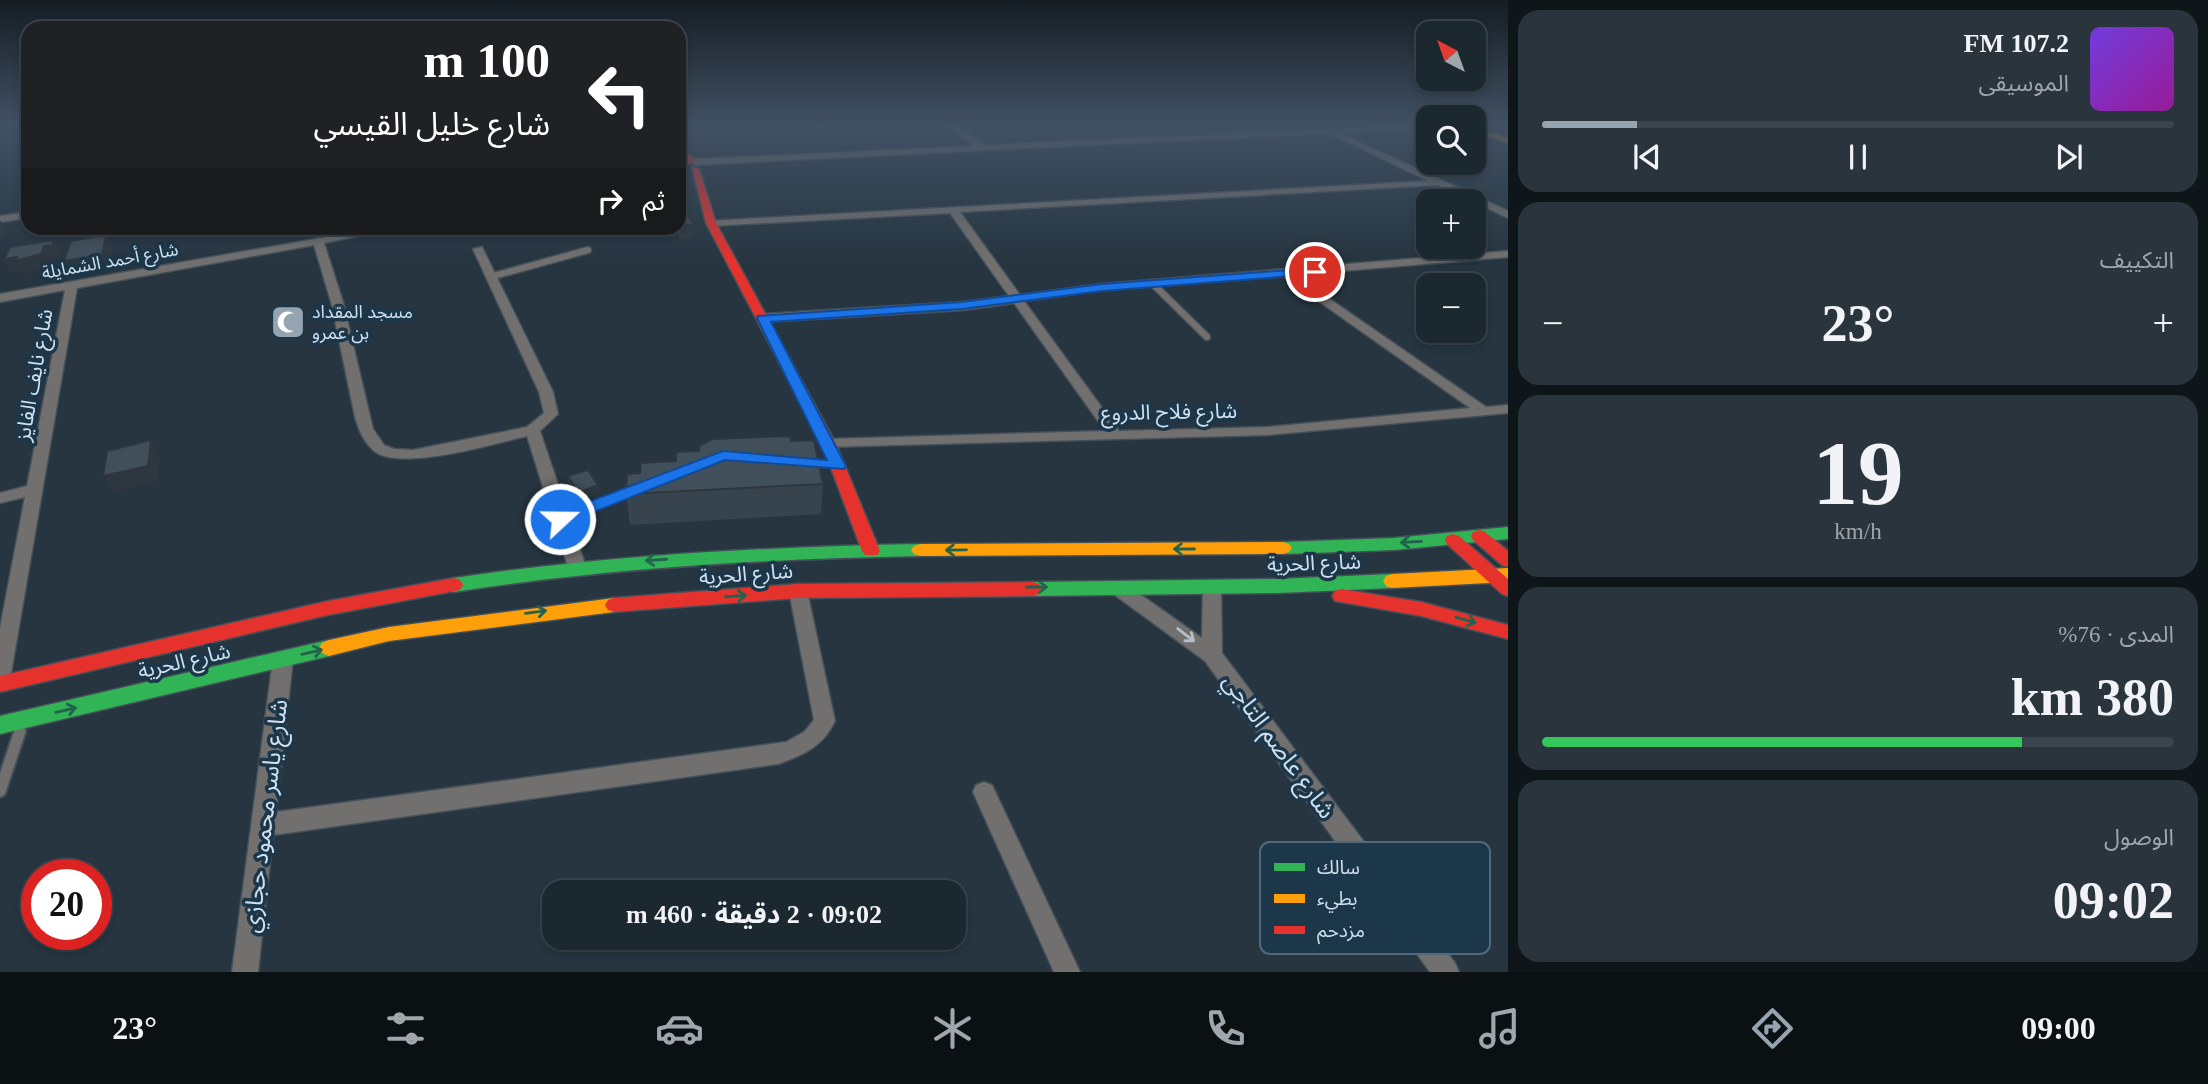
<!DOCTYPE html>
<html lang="ar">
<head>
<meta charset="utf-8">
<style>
	:root { --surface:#1c2830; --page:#29343c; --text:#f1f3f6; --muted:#a0a6ab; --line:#3a444c; --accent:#95a4b1 }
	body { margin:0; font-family:"Times New Roman","Noto Sans Arabic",serif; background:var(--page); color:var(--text); direction:rtl; height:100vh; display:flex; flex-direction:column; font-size:26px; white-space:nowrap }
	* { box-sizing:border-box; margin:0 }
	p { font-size:23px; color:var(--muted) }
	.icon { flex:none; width:38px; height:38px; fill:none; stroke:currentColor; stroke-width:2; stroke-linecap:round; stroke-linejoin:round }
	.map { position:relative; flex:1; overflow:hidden; direction:ltr }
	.side { display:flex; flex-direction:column; gap:10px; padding:10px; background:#0f161a; width:700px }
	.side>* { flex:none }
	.guide { position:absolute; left:21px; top:21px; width:665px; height:214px; border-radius:21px; box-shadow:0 4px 10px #0003,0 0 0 2px var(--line); direction:rtl; background:#202124; color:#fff; overflow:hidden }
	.needle { width:46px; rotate:319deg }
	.controls { position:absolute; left:1416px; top:21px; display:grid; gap:14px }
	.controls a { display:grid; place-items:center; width:70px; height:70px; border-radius:14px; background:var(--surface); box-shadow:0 4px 10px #0003,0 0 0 2px var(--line); font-size:35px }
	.speed { position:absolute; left:21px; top:859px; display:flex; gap:14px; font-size:35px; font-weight:700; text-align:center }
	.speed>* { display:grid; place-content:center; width:91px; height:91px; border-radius:50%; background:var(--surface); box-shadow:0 4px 10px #0003,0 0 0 2px var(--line); line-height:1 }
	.speed .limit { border:10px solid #d22; background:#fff; color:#111 }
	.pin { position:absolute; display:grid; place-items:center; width:60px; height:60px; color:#fff; margin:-30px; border:4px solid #fff; border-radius:50%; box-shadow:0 2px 7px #0007 }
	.me { position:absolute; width:77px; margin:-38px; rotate:69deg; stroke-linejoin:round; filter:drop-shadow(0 0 5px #0008) }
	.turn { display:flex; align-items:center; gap:24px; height:147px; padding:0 21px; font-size:32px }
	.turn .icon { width:91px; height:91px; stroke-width:2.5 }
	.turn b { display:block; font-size:49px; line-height:60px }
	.then { display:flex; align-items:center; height:66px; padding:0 21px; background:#0003; gap:14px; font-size:26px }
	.big { font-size:52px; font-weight:700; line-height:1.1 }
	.side .tile { flex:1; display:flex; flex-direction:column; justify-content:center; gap:10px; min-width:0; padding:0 24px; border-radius:21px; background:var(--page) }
	.side .dial { align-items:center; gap:0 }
	.dial b { font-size:91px; line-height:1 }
	.song { display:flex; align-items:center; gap:21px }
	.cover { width:84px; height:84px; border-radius:10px; background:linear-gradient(135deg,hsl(260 70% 55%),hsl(300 70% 35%)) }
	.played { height:7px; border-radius:4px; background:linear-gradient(90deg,var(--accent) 15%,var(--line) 15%) }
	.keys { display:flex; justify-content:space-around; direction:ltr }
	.heat { display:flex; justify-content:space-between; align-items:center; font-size:38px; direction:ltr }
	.charge { height:10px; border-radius:5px; background:linear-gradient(90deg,#34c759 76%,var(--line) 0) }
	.trip { position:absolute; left:542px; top:880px; width:424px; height:70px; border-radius:21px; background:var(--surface); box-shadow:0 4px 10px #0003,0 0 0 2px var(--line); font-weight:700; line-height:70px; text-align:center; direction:rtl }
	.tabs { display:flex; height:112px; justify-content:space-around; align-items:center; background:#0b1013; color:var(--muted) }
	.tabs .icon { width:49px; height:49px }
	.tabs .current { color:var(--accent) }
	.tabs b { font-size:32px; color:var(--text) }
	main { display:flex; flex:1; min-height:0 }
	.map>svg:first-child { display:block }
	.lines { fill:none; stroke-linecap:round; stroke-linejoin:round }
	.lane-far3-casing { stroke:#445059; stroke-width:9 }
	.lane-far2-casing { stroke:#445059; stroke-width:10 }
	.lane-far1-casing { stroke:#445059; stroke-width:12 }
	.lane-casing { stroke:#445059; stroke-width:15 }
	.street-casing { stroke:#445059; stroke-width:3 }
	.fast-casing { stroke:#445059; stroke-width:3 }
	.slow-casing { stroke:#445059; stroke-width:3 }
	.jam-casing { stroke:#445059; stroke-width:3 }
	.lane-far3 { stroke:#72706f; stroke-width:6 }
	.lane-far2 { stroke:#72706f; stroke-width:7 }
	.lane-far1 { stroke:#72706f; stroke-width:9 }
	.lane { stroke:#72706f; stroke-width:11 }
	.street { fill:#72706f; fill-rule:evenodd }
	.fast { fill:#30b455; fill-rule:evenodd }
	.slow { fill:#ff9f0a; fill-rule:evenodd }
	.jam { fill:#e5322d; fill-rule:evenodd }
	.wall { fill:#38444d }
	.shaded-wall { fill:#2e373f }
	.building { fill:#414f5a; stroke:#2e373f; stroke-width:2 }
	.oneway { stroke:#23624e }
	.oneway2 { stroke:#b4bec8 }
	.route { fill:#1a73e8; stroke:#114b97; stroke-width:2 }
	.labels { text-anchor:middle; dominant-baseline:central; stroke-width:7; stroke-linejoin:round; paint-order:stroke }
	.far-street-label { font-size:18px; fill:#d1e0ee; stroke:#1c364a }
	.far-poi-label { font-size:18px; fill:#d1e0ee; stroke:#1c364a; text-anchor:start }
	.street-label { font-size:21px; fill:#d1e0ee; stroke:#1c364a }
	.near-street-label { font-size:24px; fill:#d1e0ee; stroke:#1c364a }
	.key { fill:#1c364a; stroke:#52697b; stroke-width:2 }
	.key-label { font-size:19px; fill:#d1e0ee }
</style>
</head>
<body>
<main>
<section class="side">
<div class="tile">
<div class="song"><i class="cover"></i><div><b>107.2 FM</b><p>الموسيقى</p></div></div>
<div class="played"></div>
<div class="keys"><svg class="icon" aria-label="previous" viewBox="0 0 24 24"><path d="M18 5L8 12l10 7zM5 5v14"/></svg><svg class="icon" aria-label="pause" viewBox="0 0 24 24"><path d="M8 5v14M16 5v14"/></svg><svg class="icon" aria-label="next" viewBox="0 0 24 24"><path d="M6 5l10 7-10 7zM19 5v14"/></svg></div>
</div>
<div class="tile"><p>التكييف</p>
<div class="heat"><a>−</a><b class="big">23°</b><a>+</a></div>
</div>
<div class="tile dial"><b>19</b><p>km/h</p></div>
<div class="tile"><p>المدى · 76%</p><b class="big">380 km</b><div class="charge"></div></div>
<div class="tile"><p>الوصول</p><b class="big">09:02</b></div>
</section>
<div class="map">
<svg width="1508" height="972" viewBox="0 0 1508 972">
	<rect width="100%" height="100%" fill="#263540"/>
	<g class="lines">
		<g class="lane-far3-casing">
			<g id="lane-far3">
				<polyline points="469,228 471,232"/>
				<polyline points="490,277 588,250"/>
				<polyline points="1152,283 1207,337"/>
			</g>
		</g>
		<g class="lane-far2-casing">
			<polyline id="lane-far2" points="578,512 636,490"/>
		</g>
		<g class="lane-far1-casing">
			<polyline id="lane-far1" points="560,519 583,510"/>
		</g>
		<g class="lane-casing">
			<polyline id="lane" points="0,791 20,731"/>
		</g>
		<g class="street-casing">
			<g id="street">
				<polygon points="816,125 825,125 825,126 821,128"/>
				<path d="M947 125H957L985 145 1428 125V128L1340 133 1508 211V218L1438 185 960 212 1020 295 1102 284 1508 251V257L1295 275 1486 407 1508 405V413L1268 435 824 447 822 444 829 439 1105 431 1014 303 963 310 763 322 757 318 763 314 963 302 1009 296 950 213 711 226 707 225V221L1428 181 1329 133 695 165 691 162 695 159 974 146ZM1283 276 1470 408 1268 427 1119 431 1024 301 1102 290Z"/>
				<polygon points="28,212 28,218 0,222 0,216"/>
				<path d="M378 228H397L324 243 343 302 373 429 384 445 394 449 413 450 527 427 544 413 539 392 473 249 482 247 553 392 558 414 540 431 586 567 583 572H571L568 567 527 436C496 443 397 473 373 450 364 442 358 428 355 417L331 302 314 245 77 288 10 679 7 685 0 687V628L25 497 0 503V493L27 486 65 290 0 302V294Z"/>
				<polygon points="1212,580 1218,582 1221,587 1222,653 1455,963 1459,972 1430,972 1205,661 1112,593 1109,588 1112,583 1124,583 1202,638 1203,587 1206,582"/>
				<path d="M798 584 804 586 807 591 835 721C823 746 804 755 778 764L273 835 258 972H232L273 659 276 653 283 651 290 653 293 659 276 812 786 742 804 732 814 720 789 591 792 586Z"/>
				<polygon points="984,782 992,785 1080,972 1054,972 973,792 976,785"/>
			</g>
		</g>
		<g class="fast-casing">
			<g id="fast">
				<polygon points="1508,527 1508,539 1394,550 1283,554 1277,552 1274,548 1277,544 1283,542 1394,538"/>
				<path d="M920 544 926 546 929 550 926 554 920 556C764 559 609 568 454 592L448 590 445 585 448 580 454 578C609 555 764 547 920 544Z"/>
				<polygon points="1392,574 1398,576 1401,581 1398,586 1392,588 1278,593 1033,596 1027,594 1024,589 1027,584 1033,582 1278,579"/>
				<polygon points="329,640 336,643 339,648 336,653 329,656 0,734 0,716"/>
			</g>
		</g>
		<g class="slow-casing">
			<g id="slow">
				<polygon points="1474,127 1508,138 1508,143 1474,132"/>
				<polygon points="1283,542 1289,544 1292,548 1289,552 1283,554 920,556 914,554 911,550 914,546 920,544"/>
				<polygon points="1508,568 1508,582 1392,588 1386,586 1383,581 1386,576 1392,574"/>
				<polygon points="614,598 620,600 623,605 620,610 614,612 389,641 329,656 322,653 319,648 322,643 329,640 389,627"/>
			</g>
		</g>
		<g class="jam-casing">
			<g id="jam">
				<polygon points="679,146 694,159 694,163 688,163 679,154"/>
				<polygon points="692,167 699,169 716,223 836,444 880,551 877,555 865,555 862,551 822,444 706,223"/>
				<polygon points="1479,530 1485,532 1508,551 1508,567 1502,565 1473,540 1471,536 1473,532"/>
				<polygon points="1453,534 1459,536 1508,579 1508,596 1502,594 1447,544 1445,540 1447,536"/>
				<polygon points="454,578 460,580 463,585 460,590 328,615 0,692 0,676 328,601"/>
				<polygon points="1033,582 1039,584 1042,589 1039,594 1033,596 798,598 614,612 608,610 605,605 608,600 614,598 798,584"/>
				<polygon points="1341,589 1421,602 1508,625 1508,639 1421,616 1335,601 1332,596 1335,591"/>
			</g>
		</g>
		<use href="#lane-far3" class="lane-far3"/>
		<use href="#lane-far2" class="lane-far2"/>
		<use href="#lane-far1" class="lane-far1"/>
		<use href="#lane" class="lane"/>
		<use href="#street" class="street"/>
		<use href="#fast" class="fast"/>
		<use href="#slow" class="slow"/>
		<use href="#jam" class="jam"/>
	</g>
	<g class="wall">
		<polygon points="679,209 693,237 681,239 679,235 673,236 665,228 679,228"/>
		<polygon points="791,441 823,484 821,514 630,525 626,494 640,473 676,461 699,451"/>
		<polygon points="568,476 599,493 580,501 569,484"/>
	</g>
	<g class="shaded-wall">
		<polygon points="0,220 7,231 0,241"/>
		<polygon points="693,224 693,237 681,239 680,226"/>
		<polygon points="673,228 678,228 679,235 673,236"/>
		<polygon points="106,235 113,248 109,268 72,275 64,261"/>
		<polygon points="54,240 62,253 60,258 52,259 49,267 23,275 21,272 12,273 4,259 17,257 44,246"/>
		<polygon points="151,440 160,456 158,481 113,492 103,476"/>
		<polygon points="598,485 599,493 580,501 578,493"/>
	</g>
	<g class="building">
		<polygon points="683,208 693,224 680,226 679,209"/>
		<polygon points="106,235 102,255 64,261 71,241"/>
		<polygon points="54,240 52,245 44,246 41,254 15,261 17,257 4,259 10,247"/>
		<polygon points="790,436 791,441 814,440 823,484 626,494 627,474 640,473 641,463 676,461 676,452 699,451 699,446 712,439"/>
		<polygon points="151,440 148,466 103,476 107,451"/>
		<polygon points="588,470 598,485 578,493 568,476"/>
	</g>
	<defs><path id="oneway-shaft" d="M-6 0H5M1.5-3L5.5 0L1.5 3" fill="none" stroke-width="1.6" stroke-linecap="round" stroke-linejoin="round" transform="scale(1.75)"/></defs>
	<g class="oneway">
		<use href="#oneway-shaft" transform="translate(1411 542) rotate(177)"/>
		<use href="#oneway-shaft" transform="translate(1184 549) rotate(-180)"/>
		<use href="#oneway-shaft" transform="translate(956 550) rotate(179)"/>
		<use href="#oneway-shaft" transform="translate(656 560) rotate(176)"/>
		<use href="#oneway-shaft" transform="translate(1037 587)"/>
		<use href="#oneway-shaft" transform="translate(736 596) rotate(-4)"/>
		<use href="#oneway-shaft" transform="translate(536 612) rotate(-8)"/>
		<use href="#oneway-shaft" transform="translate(1466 620) rotate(15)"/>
		<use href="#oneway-shaft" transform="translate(312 652) rotate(-13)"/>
		<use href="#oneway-shaft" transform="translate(66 710) rotate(-13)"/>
	</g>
	<use class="oneway2" href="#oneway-shaft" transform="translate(1186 635) rotate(38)"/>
	<linearGradient id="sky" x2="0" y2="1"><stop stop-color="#151d23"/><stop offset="0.48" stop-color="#415164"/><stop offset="1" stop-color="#415164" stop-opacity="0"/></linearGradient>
	<rect width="1508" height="261" fill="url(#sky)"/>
	<polygon class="route" points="1315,268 1319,269 1319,274 1102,291 962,309 771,322 846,466 844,469 725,460 566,523 560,525 552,519 554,515 723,451 827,460 757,318 758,316 962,302 1102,284"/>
	<defs>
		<g id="mosque-square" transform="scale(1.75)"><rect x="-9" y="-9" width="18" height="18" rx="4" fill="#95a4b1" stroke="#1c364a"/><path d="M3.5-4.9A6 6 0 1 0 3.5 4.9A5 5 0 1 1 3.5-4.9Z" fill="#fff"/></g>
	</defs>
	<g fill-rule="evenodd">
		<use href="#mosque-square" x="288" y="322"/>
	</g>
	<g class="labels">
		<g class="far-street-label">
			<text transform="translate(110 261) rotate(-10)">شارع أحمد الشمايلة</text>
		</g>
		<g class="far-poi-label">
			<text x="312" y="312">مسجد المقداد<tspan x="312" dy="21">بن عمرو</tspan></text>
		</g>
		<g class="street-label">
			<text transform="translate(34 375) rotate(-80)">شارع نايف الفايز</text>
			<text transform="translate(1169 412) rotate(-1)">شارع فلاح الدروع</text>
			<text transform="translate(1314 563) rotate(-2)">شارع الحرية</text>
			<text transform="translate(746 574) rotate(-4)">شارع الحرية</text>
			<text transform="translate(184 661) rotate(-13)">شارع الحرية</text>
		</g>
		<g class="near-street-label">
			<text transform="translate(1279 746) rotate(54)">شارع عاصم التاجي</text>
			<text transform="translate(265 816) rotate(-83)">شارع ياسر محمود حجازي</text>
		</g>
	</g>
	<rect x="1260" y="842" width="230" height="112" rx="10" class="key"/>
	<rect x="1274" y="863" width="31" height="8" fill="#30b455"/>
	<rect x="1274" y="894" width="31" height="9" fill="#ff9f0a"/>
	<rect x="1274" y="926" width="31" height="8" fill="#e5322d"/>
	<g class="key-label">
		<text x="1317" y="874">سالك</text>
		<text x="1317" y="905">بطيء</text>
		<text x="1317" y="937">مزدحم</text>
	</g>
</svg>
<div class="controls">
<a><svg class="needle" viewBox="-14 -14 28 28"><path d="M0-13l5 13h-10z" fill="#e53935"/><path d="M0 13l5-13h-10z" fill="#a0a6ab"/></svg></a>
<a><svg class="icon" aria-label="search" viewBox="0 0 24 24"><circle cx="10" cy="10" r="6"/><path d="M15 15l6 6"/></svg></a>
<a>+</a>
<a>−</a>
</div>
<div class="speed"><div class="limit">20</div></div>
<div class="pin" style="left:1315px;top:272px;background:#d93025"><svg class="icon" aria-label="arrive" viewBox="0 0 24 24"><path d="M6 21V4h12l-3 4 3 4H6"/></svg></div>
<svg class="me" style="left:560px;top:519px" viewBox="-20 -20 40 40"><circle r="17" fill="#1a73e8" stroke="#fff" stroke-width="3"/><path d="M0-11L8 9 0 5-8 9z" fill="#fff"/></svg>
<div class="trip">09:02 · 2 دقيقة · 460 m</div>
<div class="guide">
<div class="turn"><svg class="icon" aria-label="left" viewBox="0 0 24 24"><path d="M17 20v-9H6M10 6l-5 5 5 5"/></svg><div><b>100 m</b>شارع خليل القيسي</div></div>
<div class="then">ثم<svg class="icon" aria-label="right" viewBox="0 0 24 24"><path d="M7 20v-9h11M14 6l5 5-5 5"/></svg></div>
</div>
</div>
</main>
<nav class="tabs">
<b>09:00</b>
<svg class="icon current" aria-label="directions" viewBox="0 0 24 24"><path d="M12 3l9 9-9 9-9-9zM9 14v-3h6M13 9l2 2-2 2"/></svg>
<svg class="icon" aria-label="music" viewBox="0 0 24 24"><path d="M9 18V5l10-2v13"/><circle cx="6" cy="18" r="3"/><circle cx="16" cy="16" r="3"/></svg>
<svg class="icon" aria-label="phone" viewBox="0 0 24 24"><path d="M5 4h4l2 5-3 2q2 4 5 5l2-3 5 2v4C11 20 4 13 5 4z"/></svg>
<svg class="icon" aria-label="climate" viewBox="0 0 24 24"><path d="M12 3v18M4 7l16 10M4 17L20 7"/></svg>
<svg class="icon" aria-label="car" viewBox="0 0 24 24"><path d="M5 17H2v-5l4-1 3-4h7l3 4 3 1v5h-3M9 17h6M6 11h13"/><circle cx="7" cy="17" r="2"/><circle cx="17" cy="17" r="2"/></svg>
<svg class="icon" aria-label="filters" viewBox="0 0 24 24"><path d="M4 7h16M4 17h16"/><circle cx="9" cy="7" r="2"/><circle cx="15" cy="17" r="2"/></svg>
<b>23°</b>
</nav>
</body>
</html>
